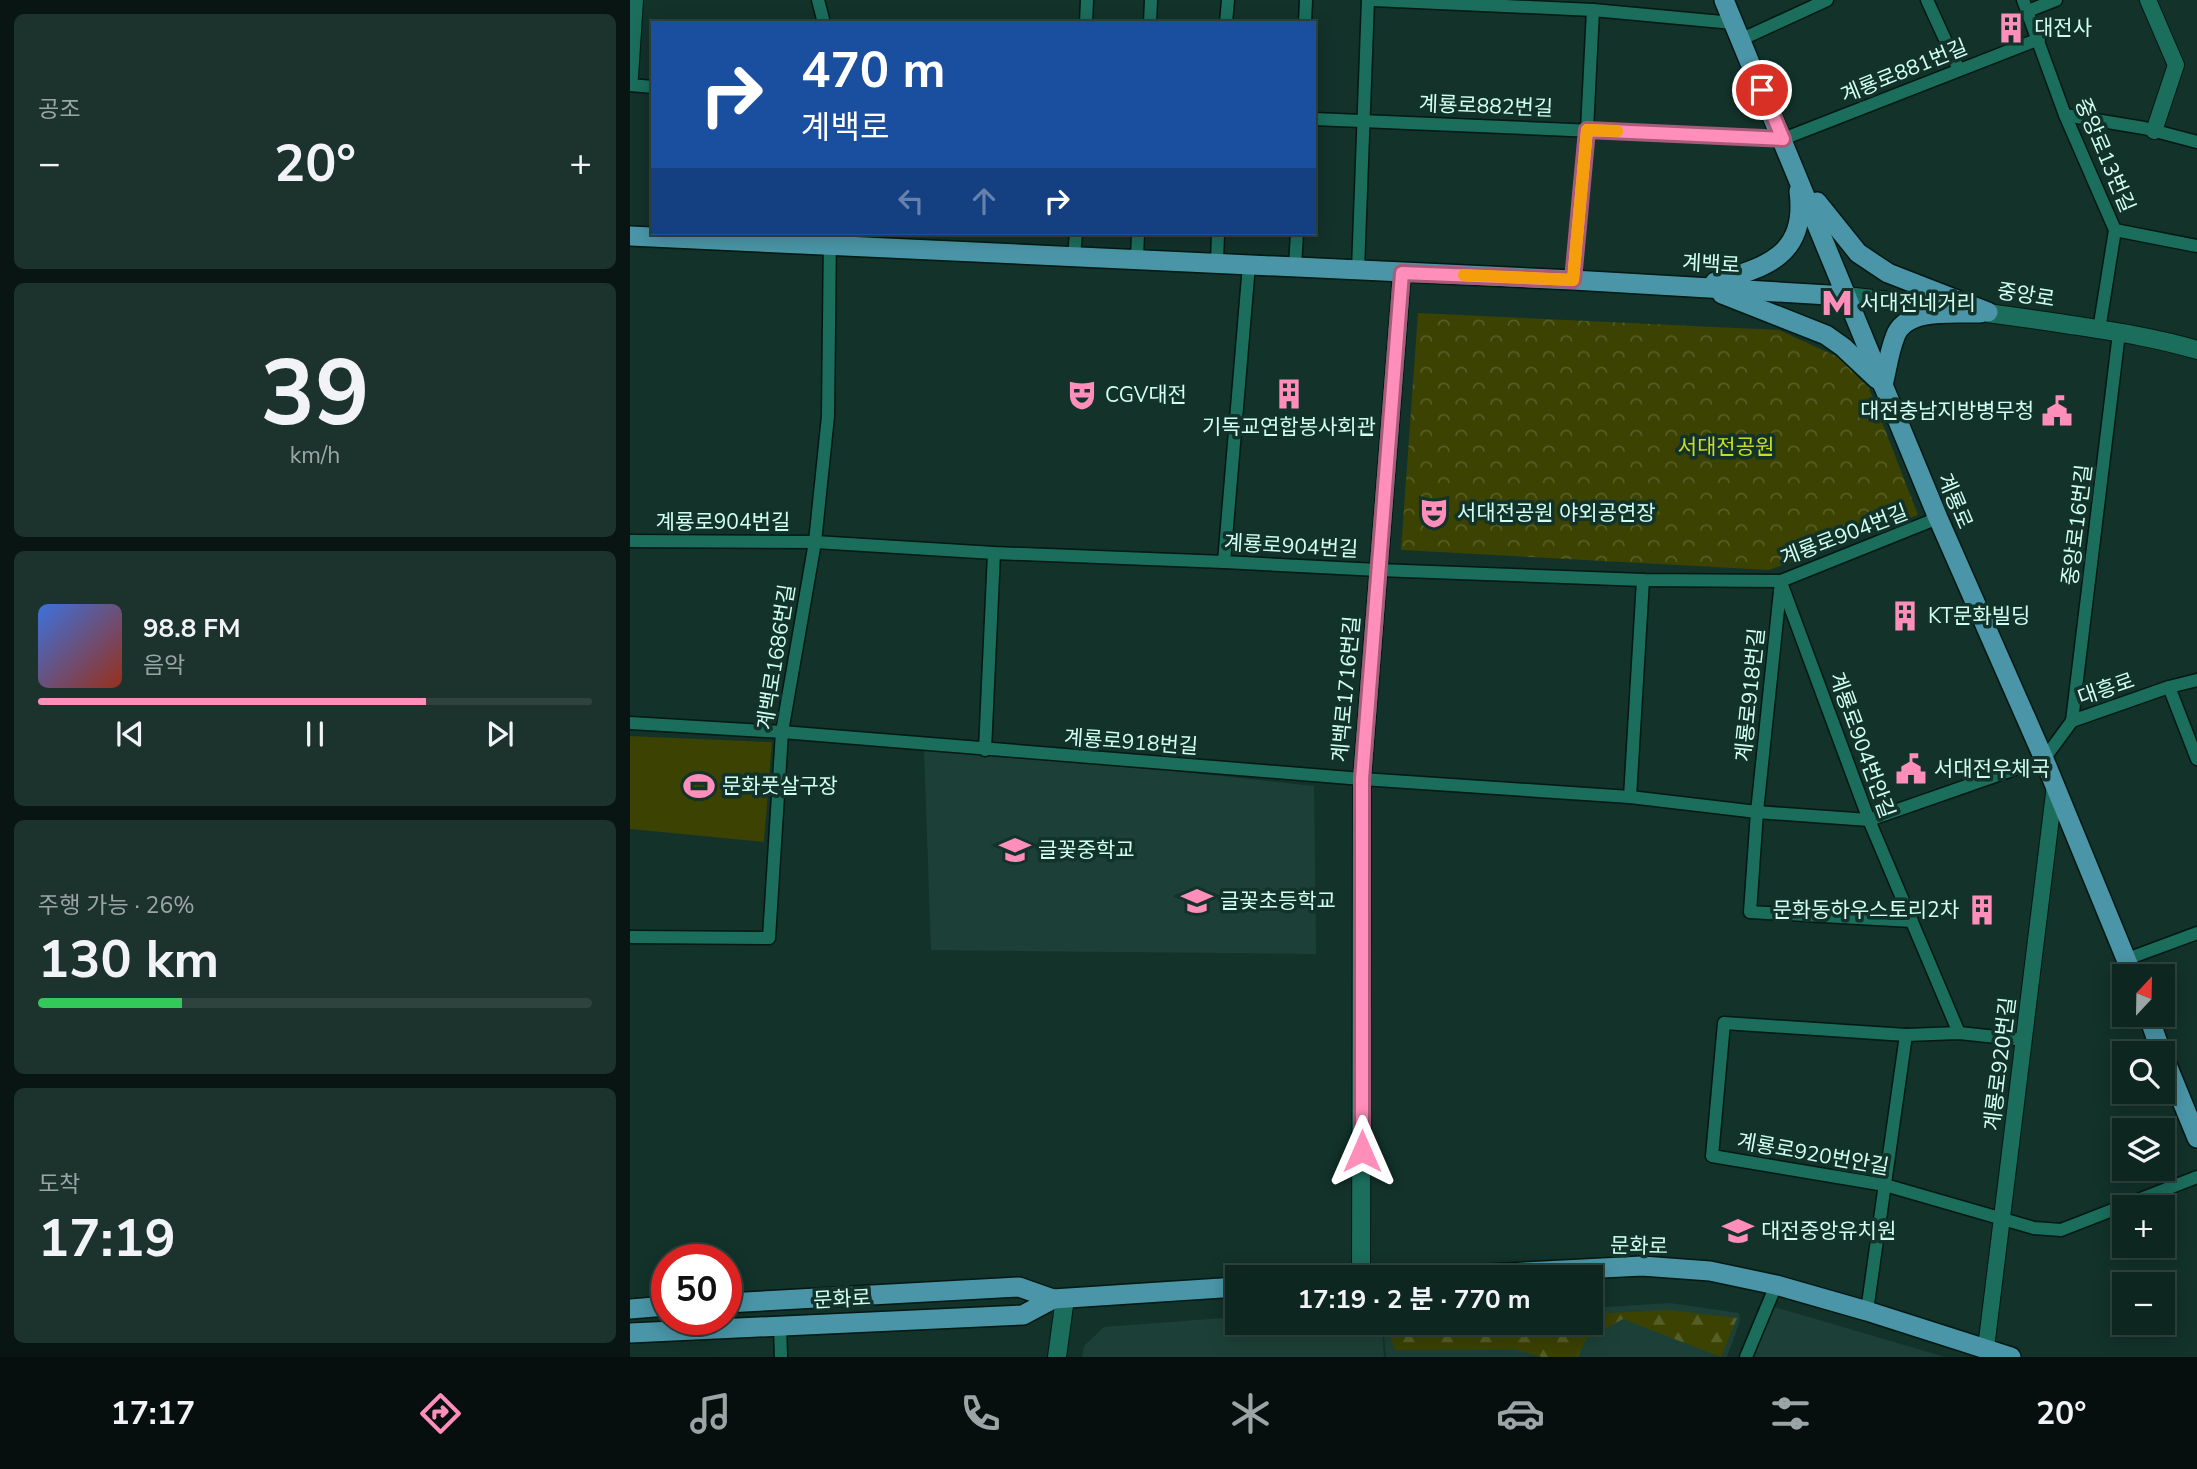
<!DOCTYPE html>
<html lang="ko">
<head>
<meta charset="utf-8">
<style>
	:root { --surface:#0e2620; --page:#1c322d; --text:#f1f3f6; --muted:#9ba5a5; --line:#2e433e; --accent:#ff8eba }
	body { margin:0; font-family:"Nunito Sans","Noto Sans KR",sans-serif; background:var(--page); color:var(--text); height:100vh; display:flex; flex-direction:column; font-size:26px; white-space:nowrap }
	* { box-sizing:border-box; margin:0 }
	p { font-size:23px; color:var(--muted) }
	.icon { flex:none; width:38px; height:38px; fill:none; stroke:currentColor; stroke-width:2; stroke-linecap:round; stroke-linejoin:round }
	.map { position:relative; flex:1; overflow:hidden }
	.side { display:flex; flex-direction:column; gap:14px; padding:14px; background:#081512; width:630px }
	.side>* { flex:none }
	.banner { position:absolute; left:21px; top:21px; width:665px; height:214px; border-radius:0px; box-shadow:0 4px 18px #0003,0 0 0 2px var(--line); background:#1a4fa0; color:#fff; overflow:hidden }
	.needle { width:46px; rotate:22deg }
	.tools { position:absolute; left:1482px; top:964px; display:grid; gap:14px }
	.tools a { display:grid; place-items:center; width:63px; height:63px; border-radius:0px; background:var(--surface); box-shadow:0 4px 18px #0003,0 0 0 2px var(--line); font-size:35px }
	.speed { position:absolute; left:21px; top:1244px; display:flex; gap:14px; font-size:35px; font-weight:700; text-align:center }
	.speed>* { display:grid; place-content:center; width:91px; height:91px; border-radius:50%; background:var(--surface); box-shadow:0 4px 18px #0003,0 0 0 2px var(--line); line-height:1 }
	.speed .limit { border:10px solid #d22; background:#fff; color:#111 }
	.pin { position:absolute; display:grid; place-items:center; width:60px; height:60px; color:#fff; margin:-30px; border:4px solid #fff; border-radius:50%; box-shadow:0 2px 7px #0007 }
	.me { position:absolute; width:77px; margin:-38px; rotate:0deg; stroke-linejoin:round; filter:drop-shadow(0 0 5px #0008) }
	.turn { display:flex; align-items:center; gap:24px; height:147px; padding:0 35px; font-size:32px }
	.turn .icon { width:91px; height:91px; stroke-width:2.5 }
	.turn b { display:block; font-size:49px; line-height:60px }
	.lanes { display:flex; align-items:center; height:66px; padding:0 35px; background:#0003; justify-content:center; gap:35px; direction:ltr }
	.lanes .off { opacity:.35 }
	.big { font-size:52px; font-weight:700; line-height:1.1 }
	.side .tile { flex:1; display:flex; flex-direction:column; justify-content:center; gap:10px; min-width:0; padding:0 24px; border-radius:10px; background:var(--page) }
	.side .dial { align-items:center; gap:0 }
	.dial b { font-size:91px; line-height:1 }
	.song { display:flex; align-items:center; gap:21px }
	.cover { width:84px; height:84px; border-radius:10px; background:linear-gradient(135deg,hsl(220 70% 55%),hsl(10 70% 35%)) }
	.played { height:7px; border-radius:4px; background:linear-gradient(90deg,var(--accent) 70%,var(--line) 70%) }
	.keys { display:flex; justify-content:space-around; direction:ltr }
	.heat { display:flex; justify-content:space-between; align-items:center; font-size:38px; direction:ltr }
	.charge { height:10px; border-radius:5px; background:linear-gradient(90deg,#34c759 26%,var(--line) 0) }
	.trip { position:absolute; left:595px; top:1265px; width:378px; height:70px; border-radius:0px; background:var(--surface); box-shadow:0 4px 18px #0003,0 0 0 2px var(--line); font-weight:700; line-height:70px; text-align:center }
	.tabs { display:flex; height:112px; justify-content:space-around; align-items:center; background:#060f0d; color:var(--muted) }
	.tabs .icon { width:49px; height:49px }
	.tabs .current { color:var(--accent) }
	.tabs b { font-size:32px; color:var(--text) }
	main { display:flex; flex:1; min-height:0 }
	.map>svg:first-child { display:block }
	.built { fill:#1c4037 }
	.forest { fill:url(#forest-firs) }
	.park { fill:url(#park-crowns) }
	.garden { fill:#3b4202 }
	.lines { fill:none; stroke-linecap:round; stroke-linejoin:round }
	.minor-casing { stroke:#001913; stroke-width:15 }
	.tertiary-casing { stroke:#001913; stroke-width:18 }
	.secondary-casing { stroke:#001913; stroke-width:20 }
	.primary-casing { stroke:#001913; stroke-width:22 }
	.minor { stroke:#1b6d5c; stroke-width:12 }
	.tertiary { stroke:#1b6d5c; stroke-width:16 }
	.secondary { stroke:#1b6d5c; stroke-width:18 }
	.primary { stroke:#4a96a8; stroke-width:19 }
	.route-casing { stroke:#a65c79; stroke-width:18 }
	.route { stroke:#ff8eba; stroke-width:12 }
	.slow { stroke:#f59e0b; stroke-width:12 }
	.labels { text-anchor:middle; dominant-baseline:central; stroke-width:7; stroke-linejoin:round; paint-order:stroke }
	.poi-label { font-size:21px; fill:#d0fff2; stroke:#12322a; text-anchor:start }
	.street-label { font-size:21px; fill:#d0fff2; stroke:#12322a }
	.park-label { font-size:21px; fill:#cadd24; stroke:#12322a }
</style>
</head>
<body>
<main>
<section class="side">
<div class="tile"><p>공조</p>
<div class="heat"><a>−</a><b class="big">20°</b><a>+</a></div>
</div>
<div class="tile dial"><b>39</b><p>km/h</p></div>
<div class="tile">
<div class="song"><i class="cover"></i><div><b>98.8 FM</b><p>음악</p></div></div>
<div class="played"></div>
<div class="keys"><svg class="icon" aria-label="previous" viewBox="0 0 24 24"><path d="M18 5L8 12l10 7zM5 5v14"/></svg><svg class="icon" aria-label="pause" viewBox="0 0 24 24"><path d="M8 5v14M16 5v14"/></svg><svg class="icon" aria-label="next" viewBox="0 0 24 24"><path d="M6 5l10 7-10 7zM19 5v14"/></svg></div>
</div>
<div class="tile"><p>주행 가능 · 26%</p><b class="big">130 km</b><div class="charge"></div></div>
<div class="tile"><p>도착</p><b class="big">17:19</b></div>
</section>
<div class="map">
<svg width="1567" height="1357" viewBox="0 0 1567 1357">
	<defs>
		<pattern id="forest-firs" width="22" height="20" patternUnits="userSpaceOnUse" patternTransform="scale(1.75)"><rect width="22" height="20" fill="#3b4202"/><path d="M5 1l3.5 6h-7zM16 11l3.5 6h-7z" fill="#565e27"/></pattern>
		<pattern id="park-crowns" width="20" height="18" patternUnits="userSpaceOnUse" patternTransform="scale(1.75)"><rect width="20" height="18" fill="#3b4202"/><path d="M2 6a3 3 0 1 1 6 0M12 15a3 3 0 1 1 6 0" fill="none" stroke="#565e27"/></pattern>
	</defs>
	<rect width="100%" height="100%" fill="#12322a"/>
	<g class="built">
		<polygon points="294,748 498,766 684,786 686,954 301,950"/>
		<polygon points="1040,1303 1109,1313 1110,1321 1097,1357 756,1357 754,1335 765,1323 961,1323 961,1308"/>
		<polygon points="1141,1306 1315,1357 1121,1357"/>
		<polygon points="607,1317 607,1323 710,1323 713,1328 752,1325 754,1357 452,1357 454,1346 474,1327"/>
	</g>
	<polygon class="forest" points="1039,1310 1107,1318 1091,1357 993,1319 956,1339 948,1357 912,1357 884,1349 765,1350 758,1331 776,1323 961,1323 961,1314"/>
	<polygon class="park" points="788,313 1149,330 1208,357 1239,388 1288,515 1139,570 771,550"/>
	<polygon class="garden" points="0,736 142,742 134,842 0,829"/>
	<g class="lines">
		<g class="minor-casing">
			<g id="minor">
				<polyline points="188,0 194,23"/>
				<polyline points="743,0 963,10 1103,23"/>
				<polyline points="1297,0 1329,70"/>
				<polyline points="1393,0 1435,115 1485,230 1469,330"/>
				<polyline points="1398,11 1426,0"/>
				<polyline points="456,23 457,0"/>
				<polyline points="520,23 521,0"/>
				<polyline points="596,23 598,0"/>
				<polyline points="675,23 676,0"/>
				<polyline points="1110,40 1197,0"/>
				<polyline points="0,85 23,87"/>
				<polyline points="1435,115 1514,128 1567,142"/>
				<polyline points="684,119 1153,139 1409,39"/>
				<polyline points="1485,230 1567,246"/>
				<polyline points="444,257 446,233"/>
				<polyline points="507,260 508,233"/>
				<polyline points="587,264 588,233"/>
				<polyline points="665,267 667,233"/>
				<polyline points="728,270 738,0"/>
				<polyline points="943,280 957,130 963,10"/>
				<polyline points="0,541 185,542 364,553 594,562 748,570 1013,580 1151,581 1308,518"/>
				<polyline points="594,562 619,265"/>
				<polyline points="1151,581 1127,812 1120,912 1282,921"/>
				<polyline points="1152,585 1239,820 1329,1033"/>
				<polyline points="1539,687 1567,759"/>
				<polyline points="1442,721 1489,333"/>
				<polyline points="0,723 152,732 732,779 1000,797 1127,812 1239,820 1414,759 1442,721 1539,687 1567,680"/>
				<polyline points="355,750 364,553"/>
				<polyline points="1000,797 1013,580"/>
				<polyline points="0,937 139,938 152,732 185,542 198,416 200,233"/>
				<polyline points="1497,959 1567,933"/>
				<polyline points="1395,1040 1329,1033 1276,1035 1094,1023 1082,1156 1255,1185 1404,1228 1431,1230 1567,1177"/>
				<polyline points="1237,1311 1276,1035"/>
				<polyline points="150,1325 151,1357"/>
				<polyline points="1116,1357 1146,1285"/>
			</g>
		</g>
		<g class="tertiary-casing">
			<g id="tertiary">
				<polyline points="1518,0 1546,65 1524,131"/>
				<polyline points="0,77 5,0"/>
				<polyline points="1356,1348 1425,785"/>
			</g>
		</g>
		<g class="secondary-casing">
			<g id="secondary">
				<path d="M1216 296C1290 304 1362 313 1435 324 1480 331 1524 337 1567 350"/>
				<polyline points="731,1278 732,779 772,273"/>
				<polyline points="427,1357 435,1298"/>
			</g>
		</g>
		<g class="primary-casing">
			<g id="primary">
				<polyline points="1094,0 1308,518 1414,759 1503,976"/>
				<polyline points="1187,202 1228,253 1258,273 1358,312"/>
				<polyline points="0,236 943,280 1216,296"/>
				<path d="M1085 282C1137 267 1177 255 1169 191"/>
				<polyline points="1092,294 1196,335 1213,347 1247,379"/>
				<path d="M1253 385C1257 369 1259 352 1265 337 1275 307 1325 314 1350 313"/>
				<polyline points="1518,1015 1532,1054"/>
				<polyline points="1533,1055 1567,1138"/>
				<polyline points="777,1278 1012,1266 1080,1271 1146,1285 1237,1311 1381,1357"/>
				<polyline points="96,1303 389,1287 423,1299"/>
				<polyline points="0,1309 37,1306"/>
				<polyline points="0,1333 393,1315 423,1299 607,1287"/>
			</g>
		</g>
		<use href="#minor" class="minor"/>
		<use href="#tertiary" class="tertiary"/>
		<use href="#secondary" class="secondary"/>
		<use href="#primary" class="primary"/>
	</g>
	<g class="lines">
		<g class="route-casing">
			<polyline id="route" points="732,1151 732,779 772,273 943,280 957,130 1153,139 1132,90"/>
		</g>
		<use href="#route" class="route"/>
		<polyline class="slow" points="834,275 943,280 957,130 987,131"/>
	</g>
	<defs>
		<g id="building-bare" transform="scale(2.415)"><path d="M-4-6H4V6H1V3H-1V6H-4ZM-2.5-4.3h1.7v1.8h-1.7ZM.8-4.3h1.7v1.8H.8ZM-2.5-1h1.7V.8h-1.7ZM.8-1h1.7V.8H.8Z" fill="#ff8eba" stroke="#12322a" stroke-width="2.5" paint-order="stroke"/></g>
		<g id="metro-bare" transform="scale(2.415)"><path d="M-5.5 5V-5H-3L0 0L3-5H5.5V5H3V-.5L0 4L-3-.5V5Z" fill="#ff8eba" stroke="#12322a" stroke-width="2.5" paint-order="stroke"/></g>
		<g id="theatre-bare" transform="scale(2.415)"><path d="M-5-5.5Q0-4 5-5.5V0Q5 5 0 6Q-5 5-5 0ZM-3.3-2.5H-1v1.5H-3.3ZM1-2.5H3.3v1.5H1ZM-2.8 1Q0 5.5 2.8 1Z" fill="#ff8eba" stroke="#12322a" stroke-width="2.5" paint-order="stroke"/></g>
		<g id="civic-bare" transform="scale(2.415)"><path d="M-.6-6.5H3V-4.5H.6V-3L4-1V1h2V6H-6V1h2V-1L-.6-3ZM-1.2 2.5V6h2.4V2.5Z" fill="#ff8eba" stroke="#12322a" stroke-width="2.5" paint-order="stroke"/></g>
		<g id="stadium-bare" transform="scale(2.415)"><path d="M0-5a6.5 5 0 1 0 0 10a6.5 5 0 1 0 0-10ZM-3.5-1.8h7v3.6h-7Z" fill="#ff8eba" stroke="#12322a" stroke-width="2.5" paint-order="stroke"/></g>
		<g id="school-bare" transform="scale(2.415)"><path d="M0-5L7-2L0 1L-7-2ZM-4 1L0 2.5L4 1V4Q0 6-4 4Z" fill="#ff8eba" stroke="#12322a" stroke-width="2.5" paint-order="stroke"/></g>
	</defs>
	<g fill-rule="evenodd">
		<use href="#building-bare" x="1381" y="28"/>
		<use href="#metro-bare" x="1207" y="303"/>
		<use href="#building-bare" x="659" y="394"/>
		<use href="#theatre-bare" x="452" y="395"/>
		<use href="#civic-bare" x="1427" y="411"/>
		<use href="#theatre-bare" x="804" y="513"/>
		<use href="#building-bare" x="1275" y="616"/>
		<use href="#civic-bare" x="1281" y="769"/>
		<use href="#stadium-bare" x="69" y="786"/>
		<use href="#school-bare" x="385" y="850"/>
		<use href="#school-bare" x="567" y="901"/>
		<use href="#building-bare" x="1352" y="910"/>
		<use href="#school-bare" x="1108" y="1231"/>
	</g>
	<g class="labels">
		<g class="poi-label">
			<text x="1404" y="28">대전사</text>
			<text x="1230" y="303">서대전네거리</text>
			<text x="475" y="395">CGV대전</text>
			<text x="1404" y="411" text-anchor="end">대전충남지방병무청</text>
			<text x="659" y="427" text-anchor="middle">기독교연합봉사회관</text>
			<text x="827" y="513">서대전공원 야외공연장</text>
			<text x="1298" y="616">KT문화빌딩</text>
			<text x="1304" y="769">서대전우체국</text>
			<text x="92" y="786">문화풋살구장</text>
			<text x="408" y="850">글꽃중학교</text>
			<text x="590" y="901">글꽃초등학교</text>
			<text x="1329" y="910" text-anchor="end">문화동하우스토리2차</text>
			<text x="1131" y="1231">대전중앙유치원</text>
		</g>
		<g class="street-label">
			<text transform="translate(1274 71) rotate(-22)">계룡로881번길</text>
			<text transform="translate(856 106) rotate(2)">계룡로882번길</text>
			<text transform="translate(1475 155) rotate(67)">중앙로13번길</text>
			<text transform="translate(1081 264) rotate(3)">계백로</text>
			<text transform="translate(1396 295) rotate(9)">중앙로</text>
			<text transform="translate(1325 501) rotate(67)">계룡로</text>
			<text x="93" y="522">계룡로904번길</text>
			<text transform="translate(1447 525) rotate(-83)">중앙로16번길</text>
			<text transform="translate(1214 535) rotate(-21)">계룡로904번길</text>
			<text transform="translate(661 546) rotate(3)">계룡로904번길</text>
			<text transform="translate(146 657) rotate(-81)">계백로1686번길</text>
			<text transform="translate(716 689) rotate(-85)">계백로1716번길</text>
			<text transform="translate(1476 689) rotate(-19)">대흥로</text>
			<text transform="translate(1120 695) rotate(-84)">계룡로918번길</text>
			<text transform="translate(501 742) rotate(4)">계룡로918번길</text>
			<text transform="translate(1232 745) rotate(70)">계룡로904번안길</text>
			<text transform="translate(1370 1064) rotate(-83)">계룡로920번길</text>
			<text transform="translate(1183 1154) rotate(10)">계룡로920번안길</text>
			<text transform="translate(1009 1246) rotate(1)">문화로</text>
			<text transform="translate(212 1299) rotate(-3)">문화로</text>
		</g>
		<g class="park-label">
			<text x="1096" y="447">서대전공원</text>
		</g>
	</g>
</svg>
<div class="tools">
<a><svg class="needle" viewBox="-14 -14 28 28"><path d="M0-13l5 13h-10z" fill="#e53935"/><path d="M0 13l5-13h-10z" fill="#9ba5a5"/></svg></a>
<a><svg class="icon" aria-label="search" viewBox="0 0 24 24"><circle cx="10" cy="10" r="6"/><path d="M15 15l6 6"/></svg></a>
<a><svg class="icon" aria-label="layers" viewBox="0 0 24 24"><path d="M12 4l9 5-9 5-9-5zM3 14l9 5 9-5"/></svg></a>
<a>+</a>
<a>−</a>
</div>
<div class="speed"><div class="limit">50</div></div>
<div class="pin" style="left:1132px;top:90px;background:#d93025"><svg class="icon" aria-label="arrive" viewBox="0 0 24 24"><path d="M6 21V4h12l-3 4 3 4H6"/></svg></div>
<svg class="me" style="left:732px;top:1151px" viewBox="-20 -20 40 40"><path d="M0-17L14 15 0 8-14 15z" fill="#ff8eba" stroke="#fff" stroke-width="4"/></svg>
<div class="trip">17:19 · 2 분 · 770 m</div>
<div class="banner">
<div class="turn"><svg class="icon" aria-label="right" viewBox="0 0 24 24"><path d="M7 20v-9h11M14 6l5 5-5 5"/></svg><div><b>470 m</b>계백로</div></div>
<div class="lanes"><svg class="icon off" aria-label="left" viewBox="0 0 24 24"><path d="M17 20v-9H6M10 6l-5 5 5 5"/></svg><svg class="icon off" aria-label="ahead" viewBox="0 0 24 24"><path d="M12 20V5M6 11l6-6 6 6"/></svg><svg class="icon" aria-label="right" viewBox="0 0 24 24"><path d="M7 20v-9h11M14 6l5 5-5 5"/></svg></div>
</div>
</div>
</main>
<nav class="tabs">
<b>17:17</b>
<svg class="icon current" aria-label="directions" viewBox="0 0 24 24"><path d="M12 3l9 9-9 9-9-9zM9 14v-3h6M13 9l2 2-2 2"/></svg>
<svg class="icon" aria-label="music" viewBox="0 0 24 24"><path d="M9 18V5l10-2v13"/><circle cx="6" cy="18" r="3"/><circle cx="16" cy="16" r="3"/></svg>
<svg class="icon" aria-label="phone" viewBox="0 0 24 24"><path d="M5 4h4l2 5-3 2q2 4 5 5l2-3 5 2v4C11 20 4 13 5 4z"/></svg>
<svg class="icon" aria-label="climate" viewBox="0 0 24 24"><path d="M12 3v18M4 7l16 10M4 17L20 7"/></svg>
<svg class="icon" aria-label="car" viewBox="0 0 24 24"><path d="M5 17H2v-5l4-1 3-4h7l3 4 3 1v5h-3M9 17h6M6 11h13"/><circle cx="7" cy="17" r="2"/><circle cx="17" cy="17" r="2"/></svg>
<svg class="icon" aria-label="filters" viewBox="0 0 24 24"><path d="M4 7h16M4 17h16"/><circle cx="9" cy="7" r="2"/><circle cx="15" cy="17" r="2"/></svg>
<b>20°</b>
</nav>
</body>
</html>
